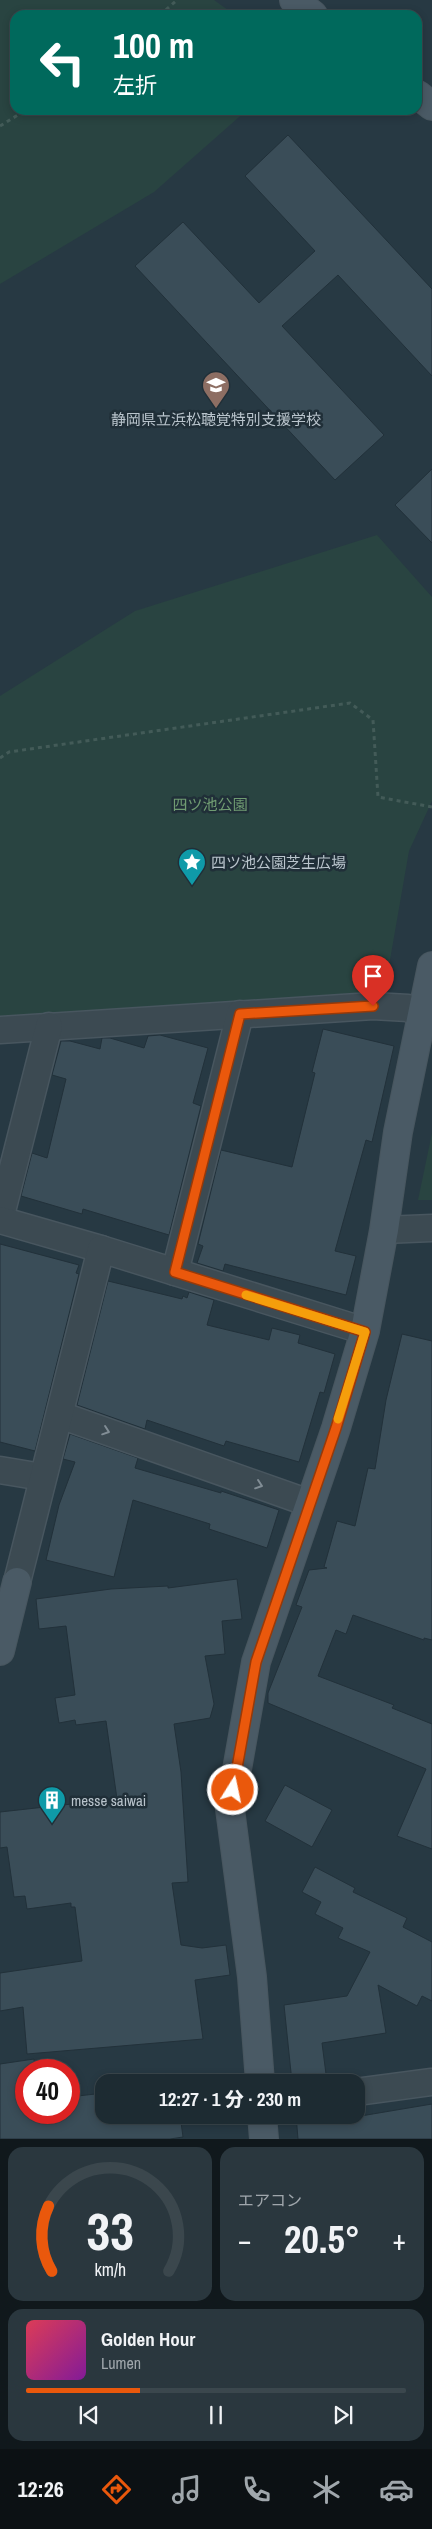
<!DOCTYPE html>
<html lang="ja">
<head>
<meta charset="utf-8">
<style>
	:root { --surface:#1d2b32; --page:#2a373e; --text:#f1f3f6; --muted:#a0a7ac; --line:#3b474d; --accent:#ea580c }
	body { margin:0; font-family:"Archivo Narrow","Noto Sans JP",sans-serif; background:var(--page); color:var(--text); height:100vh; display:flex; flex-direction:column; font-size:19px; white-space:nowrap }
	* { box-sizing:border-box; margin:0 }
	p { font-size:16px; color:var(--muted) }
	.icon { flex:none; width:28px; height:28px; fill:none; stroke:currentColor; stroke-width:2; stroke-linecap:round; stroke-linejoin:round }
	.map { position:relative; height:2139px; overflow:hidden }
	.details { display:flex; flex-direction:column; gap:8px; padding:8px; background:#10181c; flex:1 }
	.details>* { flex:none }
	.top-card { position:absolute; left:10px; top:10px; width:412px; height:105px; border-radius:15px; box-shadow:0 2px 8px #0003,0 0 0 1px var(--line); background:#00695c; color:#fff; overflow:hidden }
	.speed { position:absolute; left:15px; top:2059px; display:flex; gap:10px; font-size:25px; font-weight:700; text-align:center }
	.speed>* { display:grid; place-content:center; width:65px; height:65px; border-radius:50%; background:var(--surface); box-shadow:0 2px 8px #0003,0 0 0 1px var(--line); line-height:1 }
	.speed .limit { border:8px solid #d22; background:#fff; color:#111 }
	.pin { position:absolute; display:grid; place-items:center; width:42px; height:42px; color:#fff; margin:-51px -21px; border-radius:50% 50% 50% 0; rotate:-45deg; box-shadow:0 0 5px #0007 }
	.pin .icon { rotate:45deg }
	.me { position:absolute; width:55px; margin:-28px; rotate:10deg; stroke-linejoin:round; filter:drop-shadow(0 0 4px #0008) }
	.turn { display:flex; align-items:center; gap:18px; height:105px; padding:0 20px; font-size:22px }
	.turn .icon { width:65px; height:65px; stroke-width:2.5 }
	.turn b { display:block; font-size:35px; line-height:42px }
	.big { font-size:38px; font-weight:800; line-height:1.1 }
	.details .widget { flex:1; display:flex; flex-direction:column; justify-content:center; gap:8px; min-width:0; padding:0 18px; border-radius:15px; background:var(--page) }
	.details .dial { align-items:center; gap:0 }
	.dial svg { height:130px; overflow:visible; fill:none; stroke:var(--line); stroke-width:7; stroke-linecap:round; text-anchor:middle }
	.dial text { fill:var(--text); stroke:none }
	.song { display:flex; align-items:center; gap:15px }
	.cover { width:60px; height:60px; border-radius:8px; background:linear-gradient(135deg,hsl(350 70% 55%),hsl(290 70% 35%)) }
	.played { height:5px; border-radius:2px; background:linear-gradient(90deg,var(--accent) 30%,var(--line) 30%) }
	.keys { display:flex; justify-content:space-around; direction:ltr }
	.heat { display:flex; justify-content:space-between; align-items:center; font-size:28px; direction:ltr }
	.details .tiles { flex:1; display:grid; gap:8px; grid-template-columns:1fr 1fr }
	.widget:last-child { grid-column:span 2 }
	.trip { position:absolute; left:95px; top:2074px; width:270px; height:50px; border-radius:15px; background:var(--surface); box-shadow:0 2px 8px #0003,0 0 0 1px var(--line); font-weight:800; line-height:50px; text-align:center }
	.dock { display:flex; height:80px; justify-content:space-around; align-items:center; background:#0c1114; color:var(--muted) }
	.dock .icon { width:35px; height:35px }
	.dock .current { color:var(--accent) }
	.dock b { font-size:22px; color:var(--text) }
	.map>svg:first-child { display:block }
	.green { fill:#294441 }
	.building { fill:#3a4d58; stroke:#22313a }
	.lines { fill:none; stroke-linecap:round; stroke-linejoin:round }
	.street-casing { stroke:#48565f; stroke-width:29 }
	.secondary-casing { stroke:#48565f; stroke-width:30 }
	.path { stroke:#435b58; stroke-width:3; stroke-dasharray:4 4; stroke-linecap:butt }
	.street { stroke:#3c4a52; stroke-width:26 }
	.secondary { stroke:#4a5a65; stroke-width:28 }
	.oneway { stroke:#818d95 }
	.route-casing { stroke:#983908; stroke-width:12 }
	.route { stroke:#ea580c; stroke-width:9 }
	.slow { stroke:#f59e0b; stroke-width:9 }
	.labels { text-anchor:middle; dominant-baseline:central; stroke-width:5; stroke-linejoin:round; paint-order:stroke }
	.poi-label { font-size:15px; fill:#b9c4cc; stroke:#202f38; text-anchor:start }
	.park-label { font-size:15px; fill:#709c72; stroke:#202f38 }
</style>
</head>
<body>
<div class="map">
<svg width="432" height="2139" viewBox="0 0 432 2139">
	<rect width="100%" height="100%" fill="#273943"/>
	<g class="green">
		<polygon points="0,0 214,0 235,15 15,15 15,110 247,110 154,192 0,284"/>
		<polygon points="377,535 432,597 432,801 409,851 383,1000 0,1017 0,696 135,611"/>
		<polygon points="432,1133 432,1200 418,1200"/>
	</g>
	<g class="building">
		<polygon points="288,135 432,289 432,376 338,275 282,326 384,435 335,480 135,266 183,222 259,303 315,251 245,176"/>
		<polygon points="432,469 432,543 395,505"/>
		<polygon points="323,1029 394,1046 372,1142 366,1140 335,1251 356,1256 346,1295 225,1264 223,1271 197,1263 203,1246 198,1244 221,1150 292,1167 315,1073 312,1072"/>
		<polygon points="160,1035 208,1048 193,1103 201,1106 169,1235 83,1209 82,1214 21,1196 32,1153 47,1158 66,1079 52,1075 61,1041 70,1041 100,1049 102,1038 110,1038 144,1048 148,1036"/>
		<polygon points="0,1244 79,1265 76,1273 79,1274 35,1451 0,1442"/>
		<polygon points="108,1281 182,1299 183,1296 187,1298 189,1292 214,1300 207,1325 269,1340 272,1328 300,1335 298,1343 335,1354 324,1393 320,1392 299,1462 226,1441 224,1446 147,1420 145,1429 77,1405"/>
		<polygon points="402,1334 432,1341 432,1640 424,1638 424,1640 353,1615 346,1634 336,1630 318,1676 394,1705 392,1708 432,1724 432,1849 397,1836 426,1769 268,1703 268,1693 302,1607 296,1605 309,1570 327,1568 324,1567 337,1521 355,1526 368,1468 375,1469 386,1400"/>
		<polygon points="70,1434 138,1458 135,1468 221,1493 221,1491 279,1510 267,1548 209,1529 210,1524 133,1500 114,1577 46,1560 59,1505 75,1462 63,1459"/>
		<polygon points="237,1579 242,1619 222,1621 225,1654 205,1656 214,1704 210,1718 174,1724 181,1772 188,1882 172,1883 181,1945 202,1948 226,1945 230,1975 195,1980 203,2039 27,2054 23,2007 0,2011 0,1973 82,1961 75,1907 71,1907 71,1903 27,1909 25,1896 14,1897 7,1847 0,1848 0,1812 117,1799 106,1721 76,1725 75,1720 59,1723 55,1698 75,1695 66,1626 39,1629 36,1599 111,1589 168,1586 168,1588"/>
		<polygon points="285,1785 332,1810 312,1847 265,1821"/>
		<polygon points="315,1867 355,1888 353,1892 407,1918 403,1927 432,1942 432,2001 422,1996 417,2006 378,1985 386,2033 322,2043 327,2082 292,2082 284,2005 347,1996 370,1952 338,1938 343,1928 315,1914 321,1902 302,1892"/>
		<polygon points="34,2059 35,2070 26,2070 26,2112 69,2112 69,2097 104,2093 104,2115 220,2115 221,2117 181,2122 183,2137 170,2139 0,2139 0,2064"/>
		<polygon points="432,2104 432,2139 298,2139 296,2115 330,2115 331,2121"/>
	</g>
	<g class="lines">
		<g class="street-casing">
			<g id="street">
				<polyline points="0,1030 373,1006 408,1008 421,1015"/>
				<polyline points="0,1219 49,1026"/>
				<polyline points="0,1220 101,1249"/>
				<polyline points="384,1230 432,1228"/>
				<polyline points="175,1272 240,1014"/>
				<polyline points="60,1415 309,1503"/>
				<polyline points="0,1470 42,1477"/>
				<polyline points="17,1582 101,1249 365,1331"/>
				<polyline points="356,2092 432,2082"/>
			</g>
		</g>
		<g class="secondary-casing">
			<g id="secondary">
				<polyline points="294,0 313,15"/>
				<polyline points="418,95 432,106"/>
				<polyline points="0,1651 17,1582"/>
				<polyline points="260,2082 252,1977 230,1809 256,1662 336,1428 365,1331 384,1230 398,1132 432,966"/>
				<polyline points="262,2115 264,2139"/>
			</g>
		</g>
		<g class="path">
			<polyline points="160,15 177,0"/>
			<polyline points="0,126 26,110"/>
			<polyline points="0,758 9,752 350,703 373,720 378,797 432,807"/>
		</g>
		<use href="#street" class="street"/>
		<use href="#secondary" class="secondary"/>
	</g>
	<defs><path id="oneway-chevron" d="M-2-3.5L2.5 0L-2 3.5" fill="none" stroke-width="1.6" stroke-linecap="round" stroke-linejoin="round" transform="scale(1.25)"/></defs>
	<g class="oneway">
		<use href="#oneway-chevron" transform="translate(106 1431) rotate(19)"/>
		<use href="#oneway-chevron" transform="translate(259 1485) rotate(19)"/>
	</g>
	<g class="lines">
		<g class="route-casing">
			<polyline id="route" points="233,1790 256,1662 336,1428 365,1332 175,1272 240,1014 373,1006"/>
		</g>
		<use href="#route" class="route"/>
		<polyline class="slow" points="246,1295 365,1332 338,1419"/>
	</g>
	<defs>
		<g id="school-pin" transform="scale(1.4375)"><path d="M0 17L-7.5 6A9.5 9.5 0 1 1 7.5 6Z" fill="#8d6e63" stroke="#202f38"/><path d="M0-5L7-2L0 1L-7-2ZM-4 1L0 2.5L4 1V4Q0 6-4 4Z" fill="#fff"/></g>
		<g id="sight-pin" transform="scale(1.4375)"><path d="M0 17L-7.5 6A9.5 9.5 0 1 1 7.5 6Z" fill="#0f9aa8" stroke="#202f38"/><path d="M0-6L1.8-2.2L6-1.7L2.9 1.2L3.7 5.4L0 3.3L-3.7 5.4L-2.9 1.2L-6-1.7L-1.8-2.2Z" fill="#fff"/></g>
		<g id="building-pin" transform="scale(1.4375)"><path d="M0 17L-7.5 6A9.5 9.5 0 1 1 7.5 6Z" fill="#0f9aa8" stroke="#202f38"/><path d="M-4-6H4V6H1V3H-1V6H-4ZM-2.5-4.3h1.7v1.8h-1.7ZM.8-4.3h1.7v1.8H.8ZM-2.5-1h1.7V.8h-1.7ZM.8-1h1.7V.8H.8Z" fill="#fff"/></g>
	</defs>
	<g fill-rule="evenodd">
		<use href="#school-pin" x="216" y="385"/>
		<use href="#sight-pin" x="192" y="862"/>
		<use href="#building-pin" x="52" y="1800"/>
	</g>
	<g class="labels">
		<g class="poi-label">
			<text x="216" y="419" text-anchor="middle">静岡県立浜松聴覚特別支援学校</text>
			<text x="211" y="862">四ツ池公園芝生広場</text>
			<text x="71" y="1800">messe saiwai</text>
		</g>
		<g class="park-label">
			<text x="210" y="804">四ツ池公園</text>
		</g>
	</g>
</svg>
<div class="speed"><div class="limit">40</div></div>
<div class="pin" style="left:373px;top:1006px;background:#d93025"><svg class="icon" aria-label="arrive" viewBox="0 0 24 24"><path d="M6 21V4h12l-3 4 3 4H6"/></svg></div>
<svg class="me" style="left:233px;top:1790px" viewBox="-20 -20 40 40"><circle r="17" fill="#ea580c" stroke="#fff" stroke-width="3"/><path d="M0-11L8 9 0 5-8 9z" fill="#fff"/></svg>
<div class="trip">12:27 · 1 分 · 230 m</div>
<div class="top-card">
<div class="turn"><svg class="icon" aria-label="left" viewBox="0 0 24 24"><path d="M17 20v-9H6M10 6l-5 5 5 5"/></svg><div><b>100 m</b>左折</div></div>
</div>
</div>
<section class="details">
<div class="tiles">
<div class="widget dial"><svg viewBox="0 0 100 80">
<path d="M14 69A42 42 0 1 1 86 69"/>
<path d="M14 69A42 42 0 0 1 12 29" stroke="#ea580c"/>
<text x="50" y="56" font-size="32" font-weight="700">33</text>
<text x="50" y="72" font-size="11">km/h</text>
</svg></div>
<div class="widget"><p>エアコン</p>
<div class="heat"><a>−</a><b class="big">20.5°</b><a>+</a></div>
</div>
<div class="widget">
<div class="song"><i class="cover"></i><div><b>Golden Hour</b><p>Lumen</p></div></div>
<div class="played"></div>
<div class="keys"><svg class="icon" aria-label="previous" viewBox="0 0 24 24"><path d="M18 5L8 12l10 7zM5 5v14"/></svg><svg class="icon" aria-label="pause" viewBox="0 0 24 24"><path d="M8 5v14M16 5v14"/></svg><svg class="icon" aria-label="next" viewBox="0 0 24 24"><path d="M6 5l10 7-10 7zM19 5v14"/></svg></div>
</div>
</div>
</section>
<nav class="dock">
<b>12:26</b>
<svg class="icon current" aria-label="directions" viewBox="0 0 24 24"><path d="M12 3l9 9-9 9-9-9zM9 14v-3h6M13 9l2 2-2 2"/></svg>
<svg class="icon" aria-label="music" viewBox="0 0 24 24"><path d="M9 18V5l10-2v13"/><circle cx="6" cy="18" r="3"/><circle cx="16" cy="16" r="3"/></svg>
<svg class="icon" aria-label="phone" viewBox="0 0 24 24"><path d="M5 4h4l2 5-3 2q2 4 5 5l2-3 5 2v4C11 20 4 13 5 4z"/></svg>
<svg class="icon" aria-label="climate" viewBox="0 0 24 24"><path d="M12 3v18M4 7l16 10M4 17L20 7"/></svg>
<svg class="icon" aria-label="car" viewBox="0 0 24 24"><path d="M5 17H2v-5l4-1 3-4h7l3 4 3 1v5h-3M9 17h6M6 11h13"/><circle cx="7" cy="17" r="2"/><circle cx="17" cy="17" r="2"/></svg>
</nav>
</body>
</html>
